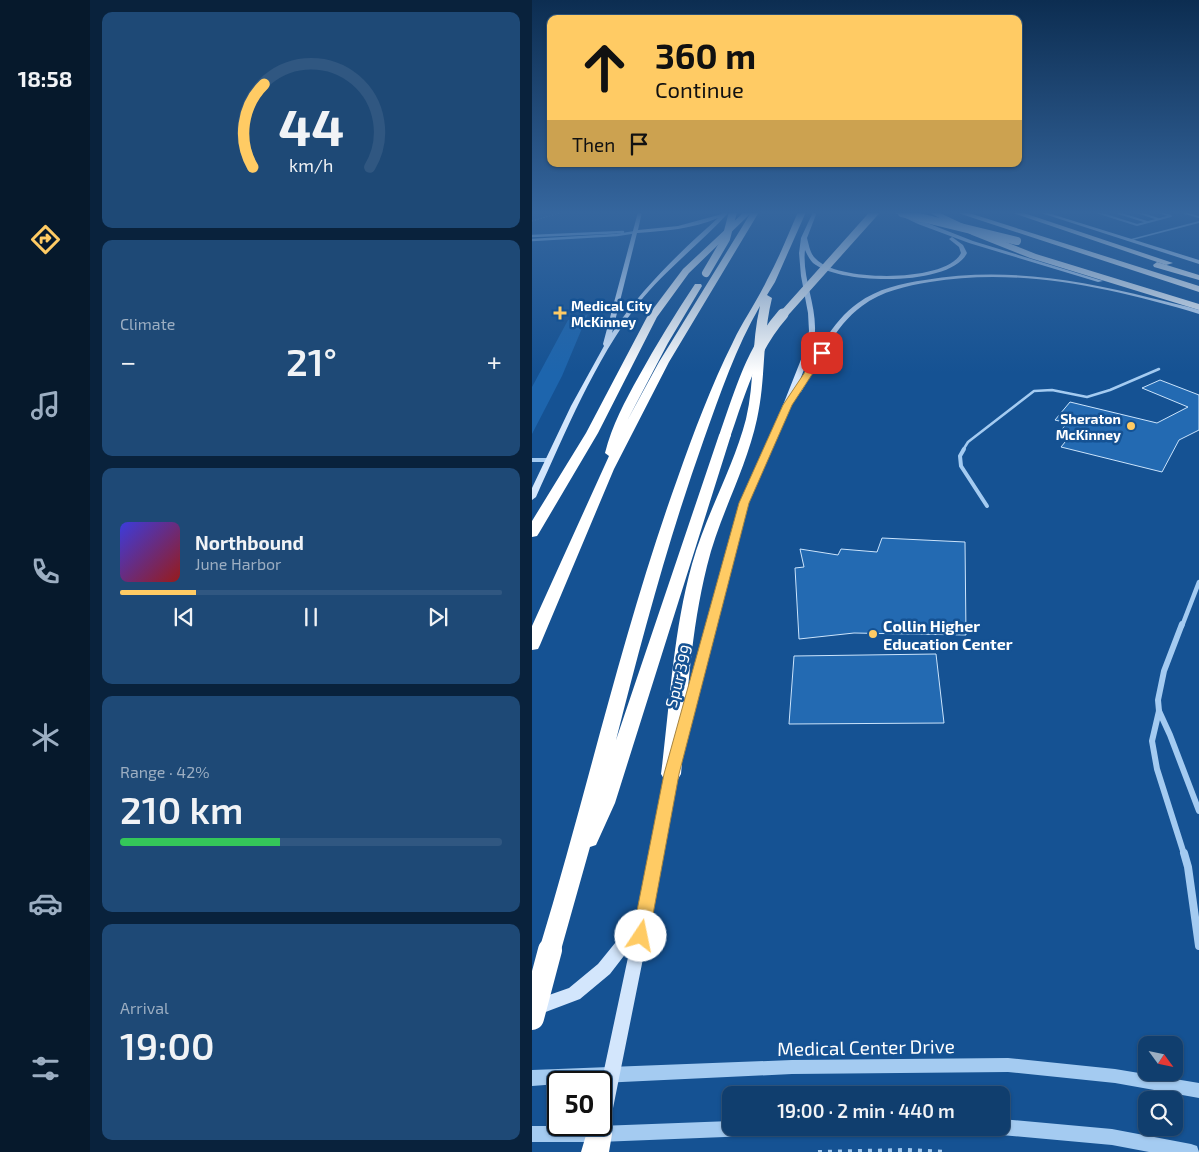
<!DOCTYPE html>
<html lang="en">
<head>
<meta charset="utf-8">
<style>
	:root { --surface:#103e6e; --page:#1e4976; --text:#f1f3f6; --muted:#9caec2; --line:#305781; --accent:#ffcb64 }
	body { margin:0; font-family:"Exo 2",sans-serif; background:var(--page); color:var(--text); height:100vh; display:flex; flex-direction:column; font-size:19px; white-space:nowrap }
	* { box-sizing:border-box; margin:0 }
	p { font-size:16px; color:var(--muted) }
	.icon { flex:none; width:28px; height:28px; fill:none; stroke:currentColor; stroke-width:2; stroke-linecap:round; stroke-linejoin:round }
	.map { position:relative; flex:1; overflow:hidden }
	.details { display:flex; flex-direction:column; gap:12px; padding:12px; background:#09223c; width:442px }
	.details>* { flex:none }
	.guide { position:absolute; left:15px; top:15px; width:475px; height:152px; border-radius:10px; box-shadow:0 1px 4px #0004,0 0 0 1px var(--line); background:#ffcb64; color:#111; overflow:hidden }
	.needle { width:32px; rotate:123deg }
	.buttons { position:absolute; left:606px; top:1036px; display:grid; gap:10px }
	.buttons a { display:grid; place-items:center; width:45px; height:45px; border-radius:10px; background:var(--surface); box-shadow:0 1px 4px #0004,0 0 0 1px var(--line); font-size:25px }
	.speed { position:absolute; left:15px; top:1071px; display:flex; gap:10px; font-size:25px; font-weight:700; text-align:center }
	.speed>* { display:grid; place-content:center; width:65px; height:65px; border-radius:50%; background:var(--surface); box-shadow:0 1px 4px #0004,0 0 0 1px var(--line); line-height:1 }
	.speed .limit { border:2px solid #111; border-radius:8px; background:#fff; color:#111 }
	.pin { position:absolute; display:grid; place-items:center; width:42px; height:42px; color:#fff; margin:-21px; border-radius:10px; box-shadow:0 2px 8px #0006 }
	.me { position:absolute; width:55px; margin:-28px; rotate:11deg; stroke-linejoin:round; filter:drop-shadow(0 0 4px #0008) }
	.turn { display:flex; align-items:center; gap:18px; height:105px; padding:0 25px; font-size:22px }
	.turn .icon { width:65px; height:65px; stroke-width:2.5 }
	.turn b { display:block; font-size:35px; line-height:42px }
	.then { display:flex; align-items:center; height:48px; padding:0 25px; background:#0003; gap:10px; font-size:19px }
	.big { font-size:38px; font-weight:600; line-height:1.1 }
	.details .card { flex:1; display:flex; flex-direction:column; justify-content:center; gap:8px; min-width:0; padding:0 18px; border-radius:10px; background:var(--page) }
	.details .dial { align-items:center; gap:0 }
	.dial svg { height:130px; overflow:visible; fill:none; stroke:var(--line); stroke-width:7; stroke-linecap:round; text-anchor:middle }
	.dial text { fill:var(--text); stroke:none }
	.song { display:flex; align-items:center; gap:15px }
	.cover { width:60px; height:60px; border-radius:8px; background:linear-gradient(135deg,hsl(240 70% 55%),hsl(0 70% 35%)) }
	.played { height:5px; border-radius:2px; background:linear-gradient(90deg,var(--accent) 20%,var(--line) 20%) }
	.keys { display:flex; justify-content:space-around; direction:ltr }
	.heat { display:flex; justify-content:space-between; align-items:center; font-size:28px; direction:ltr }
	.charge { height:8px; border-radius:4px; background:linear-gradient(90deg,#34c759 42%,var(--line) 0) }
	.trip { position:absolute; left:190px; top:1086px; width:288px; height:50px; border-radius:10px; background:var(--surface); box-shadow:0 1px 4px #0004,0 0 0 1px var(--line); font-weight:600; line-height:50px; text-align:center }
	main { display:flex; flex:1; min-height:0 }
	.menu { display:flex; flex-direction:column; width:90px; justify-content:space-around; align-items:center; background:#06192c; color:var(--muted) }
	.menu .icon { width:35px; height:35px }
	.menu .selected { color:var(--accent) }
	.menu b { font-size:22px; color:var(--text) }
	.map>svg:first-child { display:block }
	.green { fill:#1d65ad }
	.building { fill:#236ab2; stroke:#cbe4fc }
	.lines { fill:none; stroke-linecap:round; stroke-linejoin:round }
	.path-far1 { stroke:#a4cbf1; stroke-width:1; stroke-dasharray:1 2; stroke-linecap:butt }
	.path { stroke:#a4cbf1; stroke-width:4; stroke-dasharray:4 6; stroke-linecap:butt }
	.service-far2 { stroke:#a4cbf1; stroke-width:2 }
	.service-far1 { stroke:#a4cbf1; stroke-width:2.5 }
	.service { stroke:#a4cbf1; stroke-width:4 }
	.minor-far3 { stroke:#a4cbf1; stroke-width:2.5 }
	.minor-far2 { stroke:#a4cbf1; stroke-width:4.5 }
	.minor-far1 { stroke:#a4cbf1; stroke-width:6 }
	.minor { stroke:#a4cbf1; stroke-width:8 }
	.tertiary { fill:#a4cbf1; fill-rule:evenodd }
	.secondary { fill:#d3e6fc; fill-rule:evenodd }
	.motorway { fill:#fff; fill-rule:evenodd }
	.motorway-bridge-far2 { stroke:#fff; stroke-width:8 }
	.motorway-bridge-far1 { stroke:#fff; stroke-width:11 }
	.motorway-bridge { stroke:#fff; stroke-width:24 }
	.route { fill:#ffcb64; stroke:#a68441 }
	.poi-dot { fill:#ffcb64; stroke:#155293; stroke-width:2 }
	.labels { text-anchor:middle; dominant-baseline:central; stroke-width:5; stroke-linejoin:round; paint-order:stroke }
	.far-poi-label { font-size:14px; font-weight:bold; fill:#fff; stroke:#155293; text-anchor:start }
	.poi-label { font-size:16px; font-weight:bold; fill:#fff; stroke:#155293; text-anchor:start }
	.street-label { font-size:16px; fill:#fff; stroke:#155293 }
	.near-street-label { font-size:19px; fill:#fff; stroke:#155293 }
</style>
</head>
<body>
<main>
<nav class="menu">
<b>18:58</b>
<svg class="icon selected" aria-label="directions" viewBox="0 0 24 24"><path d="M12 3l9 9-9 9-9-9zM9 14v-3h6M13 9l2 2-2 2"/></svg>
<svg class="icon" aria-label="music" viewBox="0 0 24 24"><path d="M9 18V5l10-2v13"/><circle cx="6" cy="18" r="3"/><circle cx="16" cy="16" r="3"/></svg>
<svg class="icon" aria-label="phone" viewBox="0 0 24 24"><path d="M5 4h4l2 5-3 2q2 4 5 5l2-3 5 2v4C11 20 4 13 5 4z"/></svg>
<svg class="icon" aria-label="climate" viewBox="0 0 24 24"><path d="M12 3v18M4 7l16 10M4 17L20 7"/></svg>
<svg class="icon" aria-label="car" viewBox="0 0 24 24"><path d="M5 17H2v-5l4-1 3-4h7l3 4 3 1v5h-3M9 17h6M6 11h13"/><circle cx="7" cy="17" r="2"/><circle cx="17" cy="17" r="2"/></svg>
<svg class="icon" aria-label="filters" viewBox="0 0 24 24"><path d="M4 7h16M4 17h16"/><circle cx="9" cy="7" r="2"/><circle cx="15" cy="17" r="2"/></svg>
</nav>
<section class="details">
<div class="card dial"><svg viewBox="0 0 100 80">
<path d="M14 69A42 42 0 1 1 86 69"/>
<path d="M14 69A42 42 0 0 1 21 18" stroke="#ffcb64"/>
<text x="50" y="56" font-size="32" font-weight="700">44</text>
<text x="50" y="72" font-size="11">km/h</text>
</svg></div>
<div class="card"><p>Climate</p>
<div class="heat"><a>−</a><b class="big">21°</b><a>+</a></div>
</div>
<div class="card">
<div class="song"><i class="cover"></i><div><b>Northbound</b><p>June Harbor</p></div></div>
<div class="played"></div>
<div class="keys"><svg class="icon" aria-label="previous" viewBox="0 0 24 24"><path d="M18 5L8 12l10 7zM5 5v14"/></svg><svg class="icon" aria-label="pause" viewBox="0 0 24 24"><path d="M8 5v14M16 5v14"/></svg><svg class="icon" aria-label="next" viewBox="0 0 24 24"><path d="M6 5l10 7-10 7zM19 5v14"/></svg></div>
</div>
<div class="card"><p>Range · 42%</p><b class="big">210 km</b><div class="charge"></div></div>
<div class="card"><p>Arrival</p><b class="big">19:00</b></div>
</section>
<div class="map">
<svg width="667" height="1152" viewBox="0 0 667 1152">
	<rect width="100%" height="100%" fill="#155293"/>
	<polygon class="green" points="56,314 30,376 0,434 0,387 36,320 48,318"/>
	<g class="building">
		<polygon points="628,380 667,395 667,430 647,440 630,472 529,447 538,436 527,433 535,423 523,420 538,402 625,423 656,407 610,388"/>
		<polygon points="350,538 433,542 434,635 322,633 267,639 263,568 272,567 268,549 306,555 309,549 345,552"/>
		<polygon points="404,654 412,723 257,724 262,656"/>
	</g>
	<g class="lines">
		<polyline class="path-far1" points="0,221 31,212"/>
		<polyline class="path" points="286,1152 374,1150 415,1152"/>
		<g class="service-far2">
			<polyline points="564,212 605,225 639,216 626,212"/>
			<polyline points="583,212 615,222"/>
			<polyline points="605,212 626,219"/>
			<polyline points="649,212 667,217"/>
		</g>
		<polyline class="service-far1" points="431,450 436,442 502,391 520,390 555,397 578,390 627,369"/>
		<g class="service">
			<polyline points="432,449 428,456 429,466 455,506"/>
			<polyline points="0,460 17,460"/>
		</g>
		<g class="minor-far3">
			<polyline points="0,236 91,232"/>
			<polyline points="0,240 85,235 104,232"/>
		</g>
		<polyline class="minor-far2" points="650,626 667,582"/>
		<g class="minor-far1">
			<polyline points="650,624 632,671 626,700 627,711 620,741 625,769 652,854"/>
			<polyline points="627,711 638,735 667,811"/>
		</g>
		<polyline class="minor" points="652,853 656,867 667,946"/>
		<g class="tertiary">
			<polygon points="667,221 667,223 597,241 595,240"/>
			<polygon points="476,1058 583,1069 667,1083 667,1098 583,1083 476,1072 260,1074 69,1083 26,1082 26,1084 0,1086 0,1070 260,1060"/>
			<polygon points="469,1119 580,1129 659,1144 665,1146 667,1152 617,1152 580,1145 469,1135 463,1133 461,1128 469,1128"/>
			<polygon points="199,1121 199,1128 226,1128 224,1134 218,1136 67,1142 0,1142 0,1126 67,1126"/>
		</g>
		<g class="secondary">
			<path d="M106 212H110L106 230 146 226 190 214 192 212H197C168 244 133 270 106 304 62 362 34 431 4 497L0 500V488L39 406 72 346 71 344ZM186 218C147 253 110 288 80 333L105 233C133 231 160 229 186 218Z"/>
			<path d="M281 212H285L275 238C277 245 278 254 284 259 305 282 415 283 429 253L427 247 417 239 420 237 431 245 435 253C419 287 307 285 281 263 277 259 275 254 273 250 270 277 284 303 283 331 282 348 273 366 267 383 284 356 299 322 326 303 345 289 370 283 393 280 470 267 544 279 619 298 635 302 651 305 667 310V314C580 288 488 267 398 282 374 286 350 291 330 306 302 326 287 363 269 392H264L216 503 156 734 154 737 150 739 146 737 144 734 208 503 251 405 274 347 277 331 276 313 269 276 267 253 269 238Z"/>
			<polygon points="361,212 367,212 441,241 571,281 566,282 437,243 386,224"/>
			<polygon points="506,212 513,212 667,260 667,264"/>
			<polygon points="141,762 145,764 147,767 119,919 76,1133 73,1139 67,1142 61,1139 58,1133 60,1125 69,1125 69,1084 98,948 78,974 48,999 3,1016 0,1015 0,1001 37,988 66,964 105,916 135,767 137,764"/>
		</g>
		<g class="motorway">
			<path d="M212 212H227L137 362 82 469 8 645 6 649 0 650V626L77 456 73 453C80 425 93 401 107 376 124 345 143 314 163 284H169L170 286 136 343 95 421 127 362 218 214 157 273 125 317 66 433 7 533 5 536 0 537V521L54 433 115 317 151 269Z"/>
			<path d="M266 212H274L243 282 235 295 240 298C230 338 234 379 225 419 214 470 187 516 175 566 158 634 155 705 149 774L146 779 139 781 132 779 129 774C138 704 141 632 160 564 174 514 201 469 214 419 223 382 219 343 228 306 204 347 188 394 172 439 137 537 110 638 84 740L187 435 189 432H197L199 435 83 803 64 845 58 847 29 950 26 957 18 961 10 957 7 950C55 793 90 632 146 477 162 432 179 386 201 342 211 321 225 301 235 280 247 258 256 235 266 212Z"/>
			<polygon points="396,212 406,212 446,231 504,254 667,304 667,310 498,258 440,235"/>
			<polygon points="423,212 434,212 667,286 667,292"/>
			<polygon points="478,212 489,212 641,263 634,265"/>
			<polygon points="625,262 667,275 667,280 622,267 621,265"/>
			<polygon points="69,1121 77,1124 80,1134 77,1152 49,1152 57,1125 69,1125"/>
		</g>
		<g class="motorway-bridge-far2">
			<polyline points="370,213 485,241"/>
			<polyline points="174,273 194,239 201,212"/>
			<polyline points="250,316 343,212"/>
		</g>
		<path class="motorway-bridge-far1" d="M193 435C208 392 220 349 251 314"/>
		<polyline class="motorway-bridge" points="0,1018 18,950"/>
	</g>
	<linearGradient id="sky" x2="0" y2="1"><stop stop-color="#0c2d51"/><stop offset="0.57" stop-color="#35669e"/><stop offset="1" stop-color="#35669e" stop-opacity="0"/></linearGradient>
	<rect width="667" height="373" fill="url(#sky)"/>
	<polygon class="route" points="287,351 294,353 260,405 217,503 147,774 117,936 115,942 109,944 103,942 100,936 132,774 207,503 251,405"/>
	<g class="poi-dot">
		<path d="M25.5 305.5h5v5h5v5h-5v5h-5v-5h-5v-5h5z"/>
		<circle cx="599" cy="426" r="5"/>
		<circle cx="341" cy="634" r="5"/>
	</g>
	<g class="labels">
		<g class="far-poi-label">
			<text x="39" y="305">Medical City<tspan x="39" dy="16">McKinney</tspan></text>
			<text x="589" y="418" text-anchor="end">Sheraton<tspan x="589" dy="16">McKinney</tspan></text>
		</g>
		<g class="poi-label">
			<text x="351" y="625">Collin Higher<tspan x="351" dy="18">Education Center</tspan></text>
		</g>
		<g class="street-label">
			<text transform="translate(146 676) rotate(-75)">Spur 399</text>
		</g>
		<g class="near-street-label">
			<text transform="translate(334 1047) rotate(-1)">Medical Center Drive</text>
		</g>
	</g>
</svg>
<div class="buttons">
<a><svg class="needle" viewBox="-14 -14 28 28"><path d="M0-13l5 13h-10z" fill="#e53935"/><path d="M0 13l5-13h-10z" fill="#9caec2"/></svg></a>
<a><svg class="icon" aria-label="search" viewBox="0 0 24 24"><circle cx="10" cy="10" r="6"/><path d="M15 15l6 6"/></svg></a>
</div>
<div class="speed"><div class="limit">50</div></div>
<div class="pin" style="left:290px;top:353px;background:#d93025"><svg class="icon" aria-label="arrive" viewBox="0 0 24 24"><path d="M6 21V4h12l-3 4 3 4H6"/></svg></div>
<svg class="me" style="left:109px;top:936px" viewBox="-20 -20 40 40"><circle r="19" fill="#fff"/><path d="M0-13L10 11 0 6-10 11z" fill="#ffcb64"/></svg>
<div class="trip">19:00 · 2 min · 440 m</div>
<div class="guide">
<div class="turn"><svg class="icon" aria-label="ahead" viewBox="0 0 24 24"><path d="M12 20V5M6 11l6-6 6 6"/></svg><div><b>360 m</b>Continue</div></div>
<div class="then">Then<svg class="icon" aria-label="arrive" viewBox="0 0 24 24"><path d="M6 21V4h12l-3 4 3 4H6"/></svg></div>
</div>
</div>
</main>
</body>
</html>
